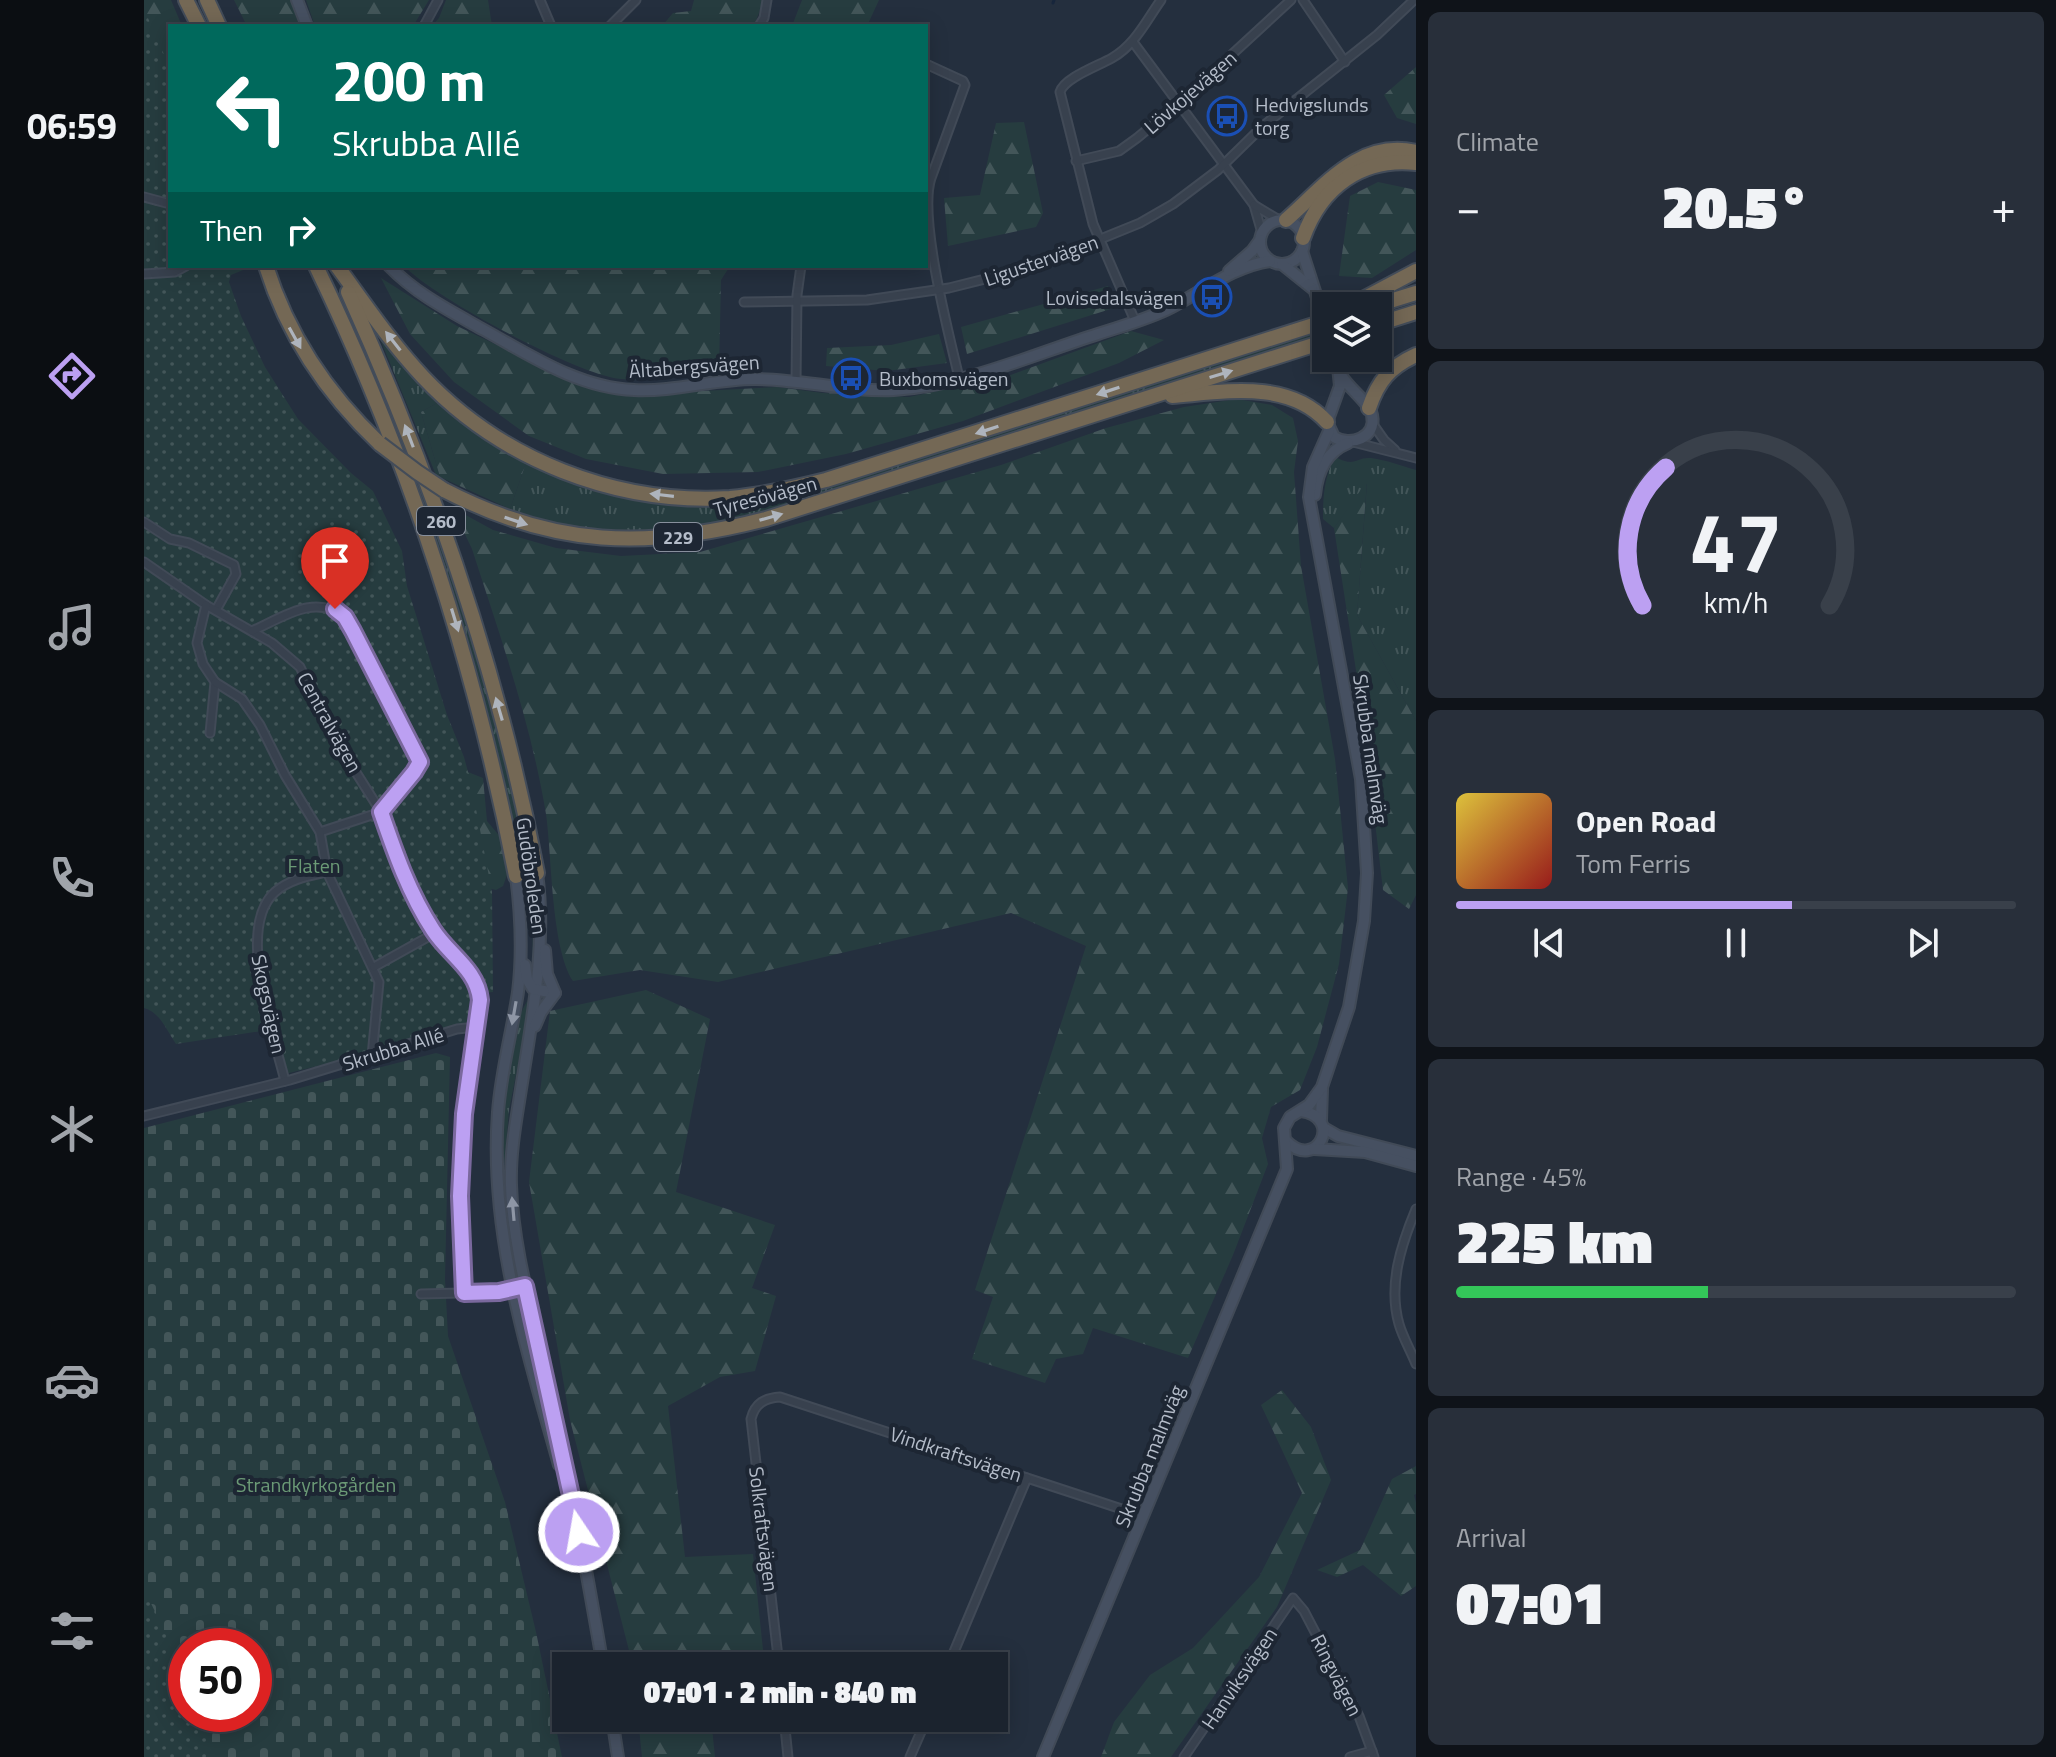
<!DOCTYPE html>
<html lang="en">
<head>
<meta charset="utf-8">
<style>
	:root { --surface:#1b232e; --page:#282f3a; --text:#f1f3f6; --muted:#a0a4aa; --line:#39404a; --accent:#bca0f2 }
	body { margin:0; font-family:"Titillium Web",sans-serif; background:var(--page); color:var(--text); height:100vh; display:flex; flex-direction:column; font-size:30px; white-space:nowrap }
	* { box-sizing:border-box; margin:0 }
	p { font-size:26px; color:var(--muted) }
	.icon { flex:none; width:44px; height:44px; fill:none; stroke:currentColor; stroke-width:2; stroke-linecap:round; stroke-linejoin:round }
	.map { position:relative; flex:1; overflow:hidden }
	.drawer { display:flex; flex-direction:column; gap:12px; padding:12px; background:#0f1319; width:640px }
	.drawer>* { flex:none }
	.top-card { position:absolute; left:24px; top:24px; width:760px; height:244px; border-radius:0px; box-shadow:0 4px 20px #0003,0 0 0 2px var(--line); background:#00695c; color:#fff; overflow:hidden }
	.fabs { position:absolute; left:1168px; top:292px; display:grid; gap:16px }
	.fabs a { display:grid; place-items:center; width:80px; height:80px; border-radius:0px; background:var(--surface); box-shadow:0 4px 20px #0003,0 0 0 2px var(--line); font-size:40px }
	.speed { position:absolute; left:24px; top:1628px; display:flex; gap:16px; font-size:40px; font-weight:700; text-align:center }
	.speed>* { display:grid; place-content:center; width:104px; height:104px; border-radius:50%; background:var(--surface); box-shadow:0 4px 20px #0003,0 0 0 2px var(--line); line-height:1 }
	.speed .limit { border:12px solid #d22; background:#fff; color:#111 }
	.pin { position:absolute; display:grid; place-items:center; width:68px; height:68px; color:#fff; margin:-82px -34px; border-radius:50% 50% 50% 0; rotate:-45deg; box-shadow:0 0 8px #0007 }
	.pin .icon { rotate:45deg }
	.me { position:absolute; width:88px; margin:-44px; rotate:348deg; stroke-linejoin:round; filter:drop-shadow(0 0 6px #0008) }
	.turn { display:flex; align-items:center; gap:28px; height:168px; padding:0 32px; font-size:36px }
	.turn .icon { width:104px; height:104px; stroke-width:2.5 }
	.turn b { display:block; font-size:56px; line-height:68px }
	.then { display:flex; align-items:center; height:76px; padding:0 32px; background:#0003; gap:16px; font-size:30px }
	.big { font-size:60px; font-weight:800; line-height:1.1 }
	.drawer .tile { flex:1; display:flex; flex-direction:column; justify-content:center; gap:12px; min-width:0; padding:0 28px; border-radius:12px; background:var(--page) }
	.drawer .dial { align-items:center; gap:0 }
	.dial svg { height:208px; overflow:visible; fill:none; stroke:var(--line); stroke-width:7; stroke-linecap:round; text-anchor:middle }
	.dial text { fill:var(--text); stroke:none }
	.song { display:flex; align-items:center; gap:24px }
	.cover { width:96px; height:96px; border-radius:12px; background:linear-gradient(135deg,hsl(50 70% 55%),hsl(0 70% 35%)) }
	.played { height:8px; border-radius:4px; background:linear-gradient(90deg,var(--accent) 60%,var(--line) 60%) }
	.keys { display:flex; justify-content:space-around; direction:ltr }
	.heat { display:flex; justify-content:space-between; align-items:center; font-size:44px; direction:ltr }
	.charge { height:12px; border-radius:6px; background:linear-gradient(90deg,#34c759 45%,var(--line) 0) }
	.trip { position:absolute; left:408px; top:1652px; width:456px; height:80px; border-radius:0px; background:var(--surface); box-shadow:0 4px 20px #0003,0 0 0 2px var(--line); font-weight:800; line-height:80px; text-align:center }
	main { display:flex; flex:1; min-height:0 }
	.menu { display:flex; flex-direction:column; width:144px; justify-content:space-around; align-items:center; background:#0b0e12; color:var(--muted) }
	.menu .icon { width:56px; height:56px }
	.menu .current { color:var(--accent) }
	.menu b { font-size:36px; color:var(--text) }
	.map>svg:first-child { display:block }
	.grass { fill:url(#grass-tufts) }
	.forest { fill:url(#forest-firs) }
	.cemetery { fill:url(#cemetery-stones); fill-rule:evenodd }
	.park { fill:url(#park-dots) }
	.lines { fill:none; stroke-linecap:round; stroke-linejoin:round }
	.stream { stroke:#17263c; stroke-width:3 }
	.street-casing { stroke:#414a57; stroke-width:11 }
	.secondary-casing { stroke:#414a57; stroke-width:14 }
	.highway-casing { stroke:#434c59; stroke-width:18 }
	.street { stroke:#38414e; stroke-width:7 }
	.secondary { stroke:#465061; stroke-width:10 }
	.highway { stroke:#746855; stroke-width:14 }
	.highway-bridge-casing { stroke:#434c59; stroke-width:18; stroke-linecap:butt }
	.highway-bridge { stroke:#746855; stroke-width:14 }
	.oneway { fill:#aeb4bd }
	.oneway2 { fill:#8e96a5 }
	.route-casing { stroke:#7a689d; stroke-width:20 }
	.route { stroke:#bca0f2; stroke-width:14 }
	.labels { text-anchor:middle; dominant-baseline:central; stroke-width:8; stroke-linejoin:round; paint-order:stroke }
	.shield { fill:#1d2633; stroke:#878f9c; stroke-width:2 }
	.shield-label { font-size:18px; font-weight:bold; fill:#b4bcc9 }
	.street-label { font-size:20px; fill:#b4bcc9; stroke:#1d2633 }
	.poi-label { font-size:20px; fill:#b4bcc9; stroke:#1d2633; text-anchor:start }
	.park-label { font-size:20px; fill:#6b9a76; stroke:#1d2633 }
</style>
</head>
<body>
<main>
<nav class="menu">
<b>06:59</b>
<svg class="icon current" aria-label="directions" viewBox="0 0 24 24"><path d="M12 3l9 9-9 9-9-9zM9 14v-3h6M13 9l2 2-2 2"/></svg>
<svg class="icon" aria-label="music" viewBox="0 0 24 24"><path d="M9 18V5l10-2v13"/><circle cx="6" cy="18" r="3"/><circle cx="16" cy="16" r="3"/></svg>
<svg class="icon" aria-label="phone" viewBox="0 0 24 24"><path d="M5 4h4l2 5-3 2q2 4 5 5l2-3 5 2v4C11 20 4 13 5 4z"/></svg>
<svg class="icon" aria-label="climate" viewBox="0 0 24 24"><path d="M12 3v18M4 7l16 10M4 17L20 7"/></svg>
<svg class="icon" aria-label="car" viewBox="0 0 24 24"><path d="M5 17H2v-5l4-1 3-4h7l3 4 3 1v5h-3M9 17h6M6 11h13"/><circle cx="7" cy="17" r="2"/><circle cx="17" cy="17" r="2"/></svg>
<svg class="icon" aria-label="filters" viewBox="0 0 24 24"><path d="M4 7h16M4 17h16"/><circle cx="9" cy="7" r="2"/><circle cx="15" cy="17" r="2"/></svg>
</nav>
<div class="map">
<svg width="1272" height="1757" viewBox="0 0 1272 1757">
	<defs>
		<pattern id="grass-tufts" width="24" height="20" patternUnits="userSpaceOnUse" patternTransform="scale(2)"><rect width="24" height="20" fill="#263c3f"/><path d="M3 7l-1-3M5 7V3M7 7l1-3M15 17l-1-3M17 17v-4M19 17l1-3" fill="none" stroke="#435659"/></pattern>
		<pattern id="forest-firs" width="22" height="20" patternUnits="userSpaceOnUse" patternTransform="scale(2)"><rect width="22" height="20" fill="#263c3f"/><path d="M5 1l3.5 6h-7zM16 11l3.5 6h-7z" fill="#435659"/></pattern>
		<pattern id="cemetery-stones" width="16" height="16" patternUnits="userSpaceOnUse" patternTransform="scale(2)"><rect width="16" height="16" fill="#263c3f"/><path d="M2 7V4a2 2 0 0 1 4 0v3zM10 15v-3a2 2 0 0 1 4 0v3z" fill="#435659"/></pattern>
		<pattern id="park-dots" width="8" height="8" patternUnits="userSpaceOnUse" patternTransform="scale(2)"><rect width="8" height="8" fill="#263c3f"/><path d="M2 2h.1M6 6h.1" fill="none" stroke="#435659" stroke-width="1.8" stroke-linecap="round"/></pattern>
	</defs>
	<rect width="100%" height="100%" fill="#242f3e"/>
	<g class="grass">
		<polygon points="232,329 302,409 293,403 277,412 296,477 292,475"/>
		<path d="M1173 331 1175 337 677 495 584 520 523 530 465 531 413 524 366 509 382 463C402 471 423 481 445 487 514 507 582 506 652 495Z"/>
		<path d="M1191 457C1212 468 1211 457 1227 458 1242 460 1258 466 1272 470V721L1213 615 1223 483 1190 528 1179 519C1179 496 1180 478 1191 457Z"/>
		<polygon points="273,484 280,488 318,599 359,746 386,868 392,924 391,972 388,971 389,923 337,684 313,602"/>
		<path d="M388 994 365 1110 359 1181 357 1180C358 1130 357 1034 388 994Z"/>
	</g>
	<g class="forest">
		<polygon points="0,0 27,0 38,26 26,26 26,168 0,165"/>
		<polygon points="90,0 147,0 155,26 103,26"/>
		<polygon points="162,0 285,0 269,26 171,26"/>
		<polygon points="302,0 344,0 348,26 288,26 295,18"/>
		<polygon points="550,0 618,0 619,2 610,26 518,26 529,13 547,11"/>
		<polygon points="658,0 735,0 723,26 648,26"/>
		<polygon points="1272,67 1272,124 1253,118 1240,95"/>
		<polygon points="880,122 899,213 892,227 804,246 800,198 836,195 852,123"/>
		<polygon points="1234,182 1272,190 1272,250 1228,278 1195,276 1206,196"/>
		<path d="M260 266H586L577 280 575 371C543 375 509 382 477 379 433 375 291 298 260 266Z"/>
		<polygon points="237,278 313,326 443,388 481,395 633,387 679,393 765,397 864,376 987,331 1020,340 975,363 819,421 702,454 614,472 519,474 442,459 385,436 310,382 266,334"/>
		<polygon points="964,286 970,308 823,354 817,327"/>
		<polygon points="795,334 803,363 743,371 682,366 683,348 747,345"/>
		<path d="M1093 399 1128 405 1149 418 1154 441 1150 472 1157 566 1191 759 1204 888 1195 964 1173 1047 1156 1090 1127 1107 1118 1138 1124 1164 1089 1255 1044 1358 949 1328 939 1354 912 1359 901 1383 828 1359 849 1297 831 1290 942 946 867 913 574 982 496 970 429 981C407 947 408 856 402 814 387 723 356 636 328 549L317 526 318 513 349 530 412 548 477 556 556 552 857 465 962 428 1040 407Z"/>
		<polygon points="293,403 339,437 382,463 366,509 296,477 277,412"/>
		<polygon points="1223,481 1213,615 1272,721 1272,895 1265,909 1239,890 1217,703 1190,528"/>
		<polygon points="324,772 339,778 343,821 358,839 363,875 359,886 352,890 335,886 315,773"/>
		<polygon points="502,990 566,1019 532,1192 631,1225 608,1288 632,1296 611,1371 576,1377 524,1406 541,1557 609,1554 619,1650 561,1660 561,1666 489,1666 426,1420 385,1182 406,1011"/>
		<polygon points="1138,1390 1167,1427 1187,1480 1133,1607 1027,1757 957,1757 970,1722 1006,1675 1049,1648 1115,1577 1158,1493 1117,1405"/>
		<polygon points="1272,1466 1272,1494 1270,1495 1272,1503 1272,1586 1257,1596 1219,1565 1193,1577 1173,1570 1216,1550 1248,1479"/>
		<polygon points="494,1718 567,1718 571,1757 498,1757"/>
	</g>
	<path class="cemetery" d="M292 1053 306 1057 301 1279 304 1336 361 1502 392 1632 418 1757H0V1128ZM42 1646H110V1714H42Z"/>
	<g class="park">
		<path d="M0 9 26 68V266H99V270L87 275 85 282 97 316 121 367 154 419 207 473 229 491 258 551 263 586 303 715 320 757 327 783 348 892 349 992 329 994V1020L226 1053 137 1075 124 1030 32 1044C23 1031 16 1012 0 1008Z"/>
		<polygon points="0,1589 21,1632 42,1684 42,1714 53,1714 69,1757 0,1757"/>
	</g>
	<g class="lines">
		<polyline class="stream" points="909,3 910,0"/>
		<g class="street-casing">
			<g id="street">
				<polyline points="396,0 407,26"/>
				<polyline points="1159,0 1201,62"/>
				<polyline points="280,26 294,0"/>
				<polyline points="466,26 492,0"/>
				<polyline points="615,26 620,18 623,0"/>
				<polyline points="989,42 1110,205 1118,233"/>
				<path d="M782 64 819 81 821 85 787 178C774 217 805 334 815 378"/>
				<polyline points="932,161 975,151 993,138 1034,104 1147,0"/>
				<polyline points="0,197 26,204"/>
				<polyline points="1110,205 1135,220"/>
				<polyline points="0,274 31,272 42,266"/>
				<polyline points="600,302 723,300 805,288 885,268 996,223 1029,204 1074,170 1119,126 1233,35 1270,0"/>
				<path d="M991 321 949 224 916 92C920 78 954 66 968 58 991 45 1002 21 1017 0"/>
				<polyline points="652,382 653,295 657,266"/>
				<polyline points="1228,423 1240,440 1251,450"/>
				<polyline points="1209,442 1272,458"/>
				<polyline points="0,522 26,539 45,543 90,565 92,574 72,610"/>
				<polyline points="0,562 62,605 128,643 156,667 189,736 237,812 259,874 278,911 291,933 332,978 336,1000 332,1027"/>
				<polyline points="62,605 53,643 59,664 71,682 66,733"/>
				<path d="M108 631C138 618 170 593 201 617L276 762 270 772 237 812 176 832"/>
				<polyline points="71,682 98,699 116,725 141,775 176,832 183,872 235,982 228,1056"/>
				<polyline points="230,967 291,933"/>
				<path d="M141 1081C130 1036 91 927 131 892 146 879 165 876 183 872"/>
				<polyline points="0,1116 146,1080 313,1029 332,1027 320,1114 316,1196 320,1293"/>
				<path d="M1272 1209C1257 1245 1244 1285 1255 1324 1259 1338 1267 1351 1272 1364"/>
				<polyline points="277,1294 355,1292 371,1289"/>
				<path d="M635 1666 607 1419C611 1403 621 1398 636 1397L999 1516"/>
				<polyline points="804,1666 883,1478"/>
				<polyline points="640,1718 644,1757"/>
				<polyline points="766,1757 783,1718"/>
				<polyline points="1040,1757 1149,1598 1160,1611 1215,1716 1230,1757"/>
				<polyline points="1206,1757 1228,1751"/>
			</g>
		</g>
		<g class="secondary-casing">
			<g id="secondary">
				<polyline points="153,0 163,26"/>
				<circle cx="1138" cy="242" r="22"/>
				<polyline points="1158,251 1177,310"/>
				<polyline points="1138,264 1168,288"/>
				<path d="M245 266C272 294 306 311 340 330 387 356 435 388 490 390 531 392 570 379 611 379 657 379 703 392 750 390 819 386 888 355 954 334 978 326 1005 319 1028 307 1059 291 1090 266 1126 261"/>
				<polyline points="1085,271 1108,251 1116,240"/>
				<path d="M1193 358 1196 386 1183 422 1190 437C1206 447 1233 438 1228 415 1225 402 1205 389 1197 375"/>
				<path d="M1171 495C1173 472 1182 452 1204 443"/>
				<path d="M393 873C403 946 388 1018 377 1089 372 1121 366 1153 367 1185 369 1248 387 1308 401 1369 424 1467 442 1567 459 1666"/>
				<path d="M372 876C377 915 379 952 374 992 368 1032 357 1071 354 1112 345 1233 383 1350 415 1465"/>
				<polyline points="381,965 383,979 389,989 411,993"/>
				<polyline points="391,1026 397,1012 411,993 403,974 401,950"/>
				<polyline points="1177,1120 1178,1089"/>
				<polyline points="1180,1128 1194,1136 1272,1156"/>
				<path d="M1142 1141C1173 1172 1200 1117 1157 1111"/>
				<polyline points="1170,1149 1221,1152 1272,1166"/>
				<polyline points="468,1718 474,1757"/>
				<polyline points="899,1757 1143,1169 1140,1128 1146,1117 1165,1105 1178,1087 1205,1007 1220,921 1223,873 1217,779 1165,497 1169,467 1185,431"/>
			</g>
		</g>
		<g class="highway-casing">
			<g id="highway">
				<polyline points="42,0 55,26"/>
				<polyline points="63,0 75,26"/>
				<path d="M1142 220C1180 187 1215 139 1272 152"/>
				<path d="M1159 238C1177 187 1218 157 1272 163"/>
				<path d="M122 266C144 336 182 393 236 444"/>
				<path d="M172 266C266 461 331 664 372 876"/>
				<path d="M193 266C221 304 247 343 279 377 357 460 472 505 586 498 618 495 650 488 682 480L1182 321"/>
				<path d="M204 292C288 478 355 672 393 873"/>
				<polyline points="1206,306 1272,271"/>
				<polyline points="1230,306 1272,293"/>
				<polyline points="1234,324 1272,312"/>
				<path d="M1028 396C1079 392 1144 379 1183 422"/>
				<path d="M1225 408C1234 381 1246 367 1272 355"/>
				<path d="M300 490C410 547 503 550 622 519L1182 341"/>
			</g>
		</g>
		<use href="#street" class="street"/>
		<use href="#secondary" class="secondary"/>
		<use href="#highway" class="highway"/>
		<g class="highway-bridge-casing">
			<polyline id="highway-bridge" points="236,444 273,472 300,490"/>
		</g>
		<use href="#highway-bridge" class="highway-bridge"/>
	</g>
	<defs><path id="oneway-solid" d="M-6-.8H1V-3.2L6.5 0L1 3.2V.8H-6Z" transform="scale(2)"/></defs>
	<g class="oneway">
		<use href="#oneway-solid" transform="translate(151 338) rotate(61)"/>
		<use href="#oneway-solid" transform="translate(249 341) rotate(-128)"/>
		<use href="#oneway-solid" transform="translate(1077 374) rotate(-17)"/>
		<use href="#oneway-solid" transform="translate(964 391) rotate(162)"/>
		<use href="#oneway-solid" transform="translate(843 430) rotate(162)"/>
		<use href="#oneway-solid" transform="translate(265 436) rotate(-111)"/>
		<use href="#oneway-solid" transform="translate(518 495) rotate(-173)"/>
		<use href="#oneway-solid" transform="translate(627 517) rotate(-16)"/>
		<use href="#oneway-solid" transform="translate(372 521) rotate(18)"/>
		<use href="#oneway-solid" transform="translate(311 620) rotate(73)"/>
		<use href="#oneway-solid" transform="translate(355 709) rotate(-106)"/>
	</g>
	<g class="oneway2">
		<use href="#oneway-solid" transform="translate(370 1013) rotate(100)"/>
		<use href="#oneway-solid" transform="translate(369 1209) rotate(-95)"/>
	</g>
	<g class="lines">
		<g class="route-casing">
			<path id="route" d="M191 609 201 617 209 631 276 762 270 772 237 812C251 853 265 893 289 930 305 955 333 969 336 1000L320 1114 316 1196 320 1293 355 1292 381 1286 435 1532"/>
		</g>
		<use href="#route" class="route"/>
	</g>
	<defs>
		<g id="bus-ring" transform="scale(2)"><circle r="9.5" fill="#1d2633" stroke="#1a4fb4" stroke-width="1.5"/><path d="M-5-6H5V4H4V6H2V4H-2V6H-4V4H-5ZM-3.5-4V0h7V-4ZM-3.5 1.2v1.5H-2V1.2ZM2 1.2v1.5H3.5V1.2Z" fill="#1a4fb4"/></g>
	</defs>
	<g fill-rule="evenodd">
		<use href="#bus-ring" x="1083" y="116"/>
		<use href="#bus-ring" x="1068" y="297"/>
		<use href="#bus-ring" x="707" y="378"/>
	</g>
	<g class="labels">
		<g class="shield">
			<rect x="273" y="507" width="48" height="28" rx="6"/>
			<rect x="510" y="523" width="48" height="28" rx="6"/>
		</g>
		<g class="shield-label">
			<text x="297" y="521">260</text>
			<text x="534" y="537">229</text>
		</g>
		<g class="street-label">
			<text transform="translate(1046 92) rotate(-41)">Lövkojevägen</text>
			<text transform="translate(897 260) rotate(-19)">Ligustervägen</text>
			<text transform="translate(550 366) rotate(-4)">Ältabergsvägen</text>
			<text transform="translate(621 496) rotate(-15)">Tyresövägen</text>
			<text transform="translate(186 722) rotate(61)">Centralvägen</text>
			<text transform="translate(1227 749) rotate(82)">Skrubba malmväg</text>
			<text transform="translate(388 876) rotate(82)">Gudöbroleden</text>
			<text transform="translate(125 1004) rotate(78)">Skogsvägen</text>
			<text transform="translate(249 1049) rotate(-17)">Skrubba Allé</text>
			<text transform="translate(812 1454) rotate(18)">Vindkraftsvägen</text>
			<text transform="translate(1005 1456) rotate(-68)">Skrubba malmväg</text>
			<text transform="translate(620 1529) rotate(83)">Solkraftsvägen</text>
			<text transform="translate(1193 1675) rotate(63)">Ringvägen</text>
			<text transform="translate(1095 1678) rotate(-56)">Hanviksvägen</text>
		</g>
		<g class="poi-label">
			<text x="1111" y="104">Hedvigslunds<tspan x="1111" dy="23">torg</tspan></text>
			<text x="1040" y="297" text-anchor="end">Lovisedalsvägen</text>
			<text x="735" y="378">Buxbomsvägen</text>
		</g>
		<g class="park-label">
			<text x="170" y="865">Flaten</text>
			<text x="172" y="1484">Strandkyrkogården</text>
		</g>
	</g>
</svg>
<div class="fabs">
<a><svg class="icon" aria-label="layers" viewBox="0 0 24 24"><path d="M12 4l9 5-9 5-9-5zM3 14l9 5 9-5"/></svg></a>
</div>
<div class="speed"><div class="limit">50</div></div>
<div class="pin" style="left:191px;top:609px;background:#d93025"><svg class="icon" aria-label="arrive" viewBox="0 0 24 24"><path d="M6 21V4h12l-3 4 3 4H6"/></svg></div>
<svg class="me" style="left:435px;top:1532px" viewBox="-20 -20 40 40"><circle r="17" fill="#bca0f2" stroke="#fff" stroke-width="3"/><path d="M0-11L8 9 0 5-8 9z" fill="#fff"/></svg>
<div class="trip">07:01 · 2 min · 840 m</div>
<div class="top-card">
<div class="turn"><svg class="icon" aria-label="left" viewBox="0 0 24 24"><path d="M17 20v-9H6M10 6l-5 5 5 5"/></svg><div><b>200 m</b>Skrubba Allé</div></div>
<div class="then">Then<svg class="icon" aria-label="right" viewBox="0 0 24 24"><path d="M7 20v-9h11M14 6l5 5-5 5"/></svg></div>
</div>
</div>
<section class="drawer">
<div class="tile"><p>Climate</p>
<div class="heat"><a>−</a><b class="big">20.5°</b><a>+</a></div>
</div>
<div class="tile dial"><svg viewBox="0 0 100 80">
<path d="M14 69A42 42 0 1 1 86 69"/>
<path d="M14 69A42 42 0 0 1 23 16" stroke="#bca0f2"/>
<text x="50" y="56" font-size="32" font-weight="700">47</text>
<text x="50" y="72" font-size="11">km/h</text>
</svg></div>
<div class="tile">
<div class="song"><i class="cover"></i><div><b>Open Road</b><p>Tom Ferris</p></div></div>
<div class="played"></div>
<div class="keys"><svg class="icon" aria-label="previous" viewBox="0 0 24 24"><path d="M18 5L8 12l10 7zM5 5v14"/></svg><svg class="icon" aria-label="pause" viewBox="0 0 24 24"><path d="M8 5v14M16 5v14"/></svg><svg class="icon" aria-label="next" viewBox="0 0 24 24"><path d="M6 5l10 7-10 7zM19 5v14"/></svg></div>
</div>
<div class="tile"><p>Range · 45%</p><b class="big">225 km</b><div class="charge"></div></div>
<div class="tile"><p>Arrival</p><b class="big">07:01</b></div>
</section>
</main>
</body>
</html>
